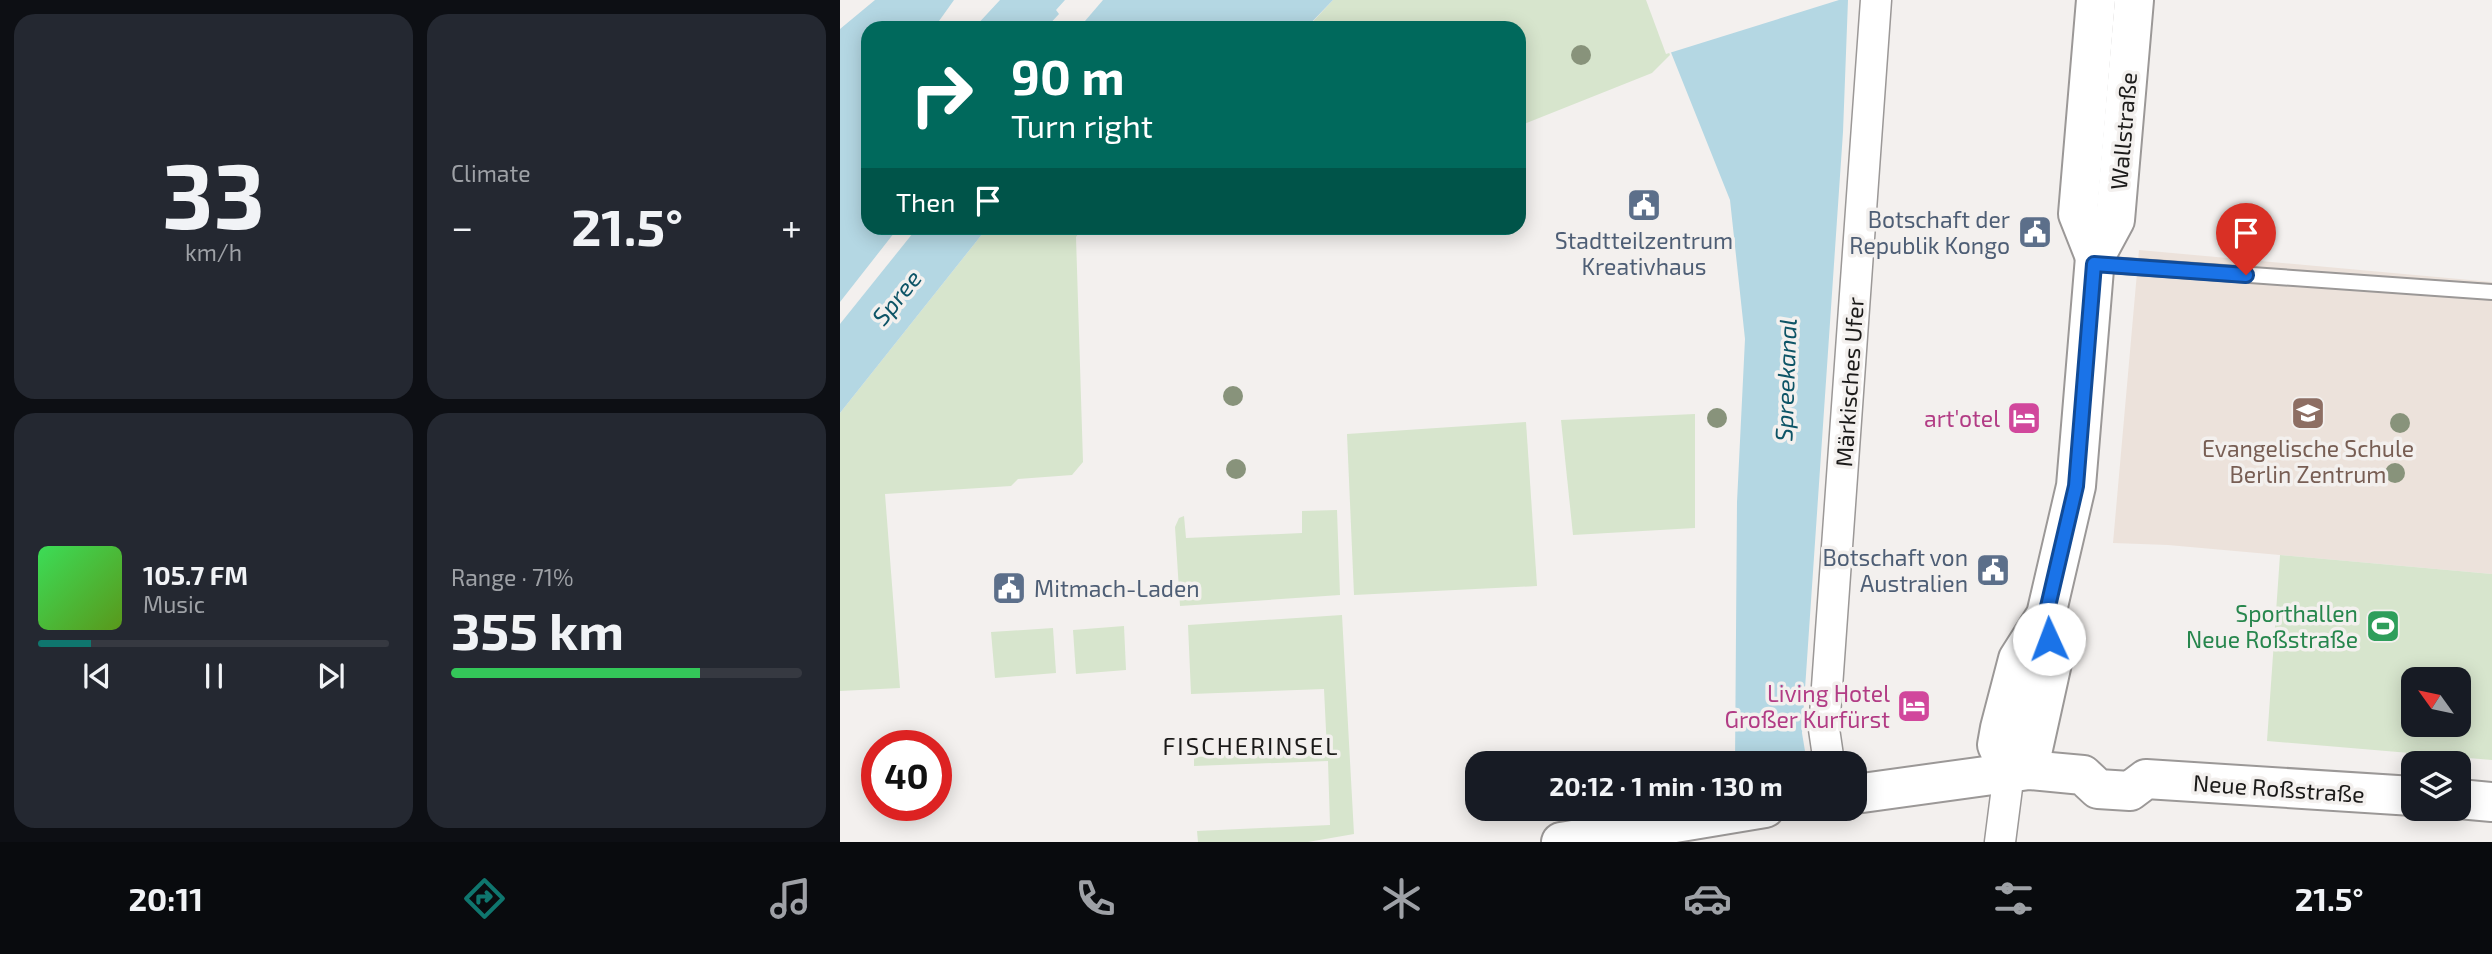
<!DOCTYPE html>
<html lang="en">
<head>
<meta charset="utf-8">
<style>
	:root { --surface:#171b24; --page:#242831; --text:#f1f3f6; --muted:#9ea1a6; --line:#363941; --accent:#0f766e }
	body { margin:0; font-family:"Exo 2",sans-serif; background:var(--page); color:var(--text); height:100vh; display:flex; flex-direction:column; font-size:26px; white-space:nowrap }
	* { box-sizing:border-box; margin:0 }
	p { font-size:23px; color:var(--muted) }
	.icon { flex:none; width:38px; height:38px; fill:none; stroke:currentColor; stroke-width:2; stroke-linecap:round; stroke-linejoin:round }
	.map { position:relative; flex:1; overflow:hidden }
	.drawer { display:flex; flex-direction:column; gap:14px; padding:14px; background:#0d0f14; width:840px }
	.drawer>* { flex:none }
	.guide { position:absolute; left:21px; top:21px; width:665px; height:214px; border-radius:21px; box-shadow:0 4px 18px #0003; background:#00695c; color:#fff; overflow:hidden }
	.needle { width:46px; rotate:303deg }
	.fabs { position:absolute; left:1561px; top:667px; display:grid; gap:14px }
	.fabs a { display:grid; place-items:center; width:70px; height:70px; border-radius:14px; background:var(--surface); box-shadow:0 4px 18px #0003; font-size:35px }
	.speed { position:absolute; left:21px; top:730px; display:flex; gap:14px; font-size:35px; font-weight:700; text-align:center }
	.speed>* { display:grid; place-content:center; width:91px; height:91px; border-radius:50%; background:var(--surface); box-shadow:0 4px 18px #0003; line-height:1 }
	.speed .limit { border:10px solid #d22; background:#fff; color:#111 }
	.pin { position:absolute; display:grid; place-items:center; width:60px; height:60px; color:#fff; margin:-72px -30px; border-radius:50% 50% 50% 0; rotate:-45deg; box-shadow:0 0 7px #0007 }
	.pin .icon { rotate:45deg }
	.me { position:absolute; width:77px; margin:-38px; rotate:358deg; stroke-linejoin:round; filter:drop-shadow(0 0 5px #0008) }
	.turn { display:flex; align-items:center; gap:24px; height:147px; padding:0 35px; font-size:32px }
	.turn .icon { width:91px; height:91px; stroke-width:2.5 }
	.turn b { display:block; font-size:49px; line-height:60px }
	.then { display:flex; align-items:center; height:66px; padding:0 35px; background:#0003; gap:14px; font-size:26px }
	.big { font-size:52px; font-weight:700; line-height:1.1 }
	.drawer .card { flex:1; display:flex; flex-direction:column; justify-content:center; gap:10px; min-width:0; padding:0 24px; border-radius:21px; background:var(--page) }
	.drawer .dial { align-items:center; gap:0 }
	.dial b { font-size:91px; line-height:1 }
	.song { display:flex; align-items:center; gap:21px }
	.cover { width:84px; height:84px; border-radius:10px; background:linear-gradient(135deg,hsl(130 70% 55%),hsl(90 70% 35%)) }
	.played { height:7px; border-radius:4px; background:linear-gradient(90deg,var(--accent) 15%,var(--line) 15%) }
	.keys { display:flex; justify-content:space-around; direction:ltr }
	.heat { display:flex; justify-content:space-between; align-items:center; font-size:38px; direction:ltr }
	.charge { height:10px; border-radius:5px; background:linear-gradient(90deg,#34c759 71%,var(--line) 0) }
	.drawer .tiles { flex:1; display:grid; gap:14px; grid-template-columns:repeat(2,1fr) }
	.trip { position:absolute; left:625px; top:751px; width:402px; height:70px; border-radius:21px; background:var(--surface); box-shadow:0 4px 18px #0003; font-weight:700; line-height:70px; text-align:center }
	.dock { display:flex; height:112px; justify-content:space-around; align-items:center; background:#090b0e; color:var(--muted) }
	.dock .icon { width:49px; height:49px }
	.dock .active { color:var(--accent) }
	.dock b { font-size:32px; color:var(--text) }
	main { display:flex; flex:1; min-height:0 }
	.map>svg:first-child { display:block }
	.built { fill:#ece2db }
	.green { fill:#d7e5cd; fill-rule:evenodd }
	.water { fill:#b4d7e3 }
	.pier { fill:#f3f0ee }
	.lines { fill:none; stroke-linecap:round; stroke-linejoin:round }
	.lane-casing { stroke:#9b9897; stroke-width:18 }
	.street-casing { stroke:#9b9897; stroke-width:33 }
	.secondary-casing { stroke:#9b9897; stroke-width:42 }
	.lane { stroke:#fff; stroke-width:14 }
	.street { stroke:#fff; stroke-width:30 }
	.secondary { stroke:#fff; stroke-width:38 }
	.tree { fill:#88937b }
	.route-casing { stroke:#114b97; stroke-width:18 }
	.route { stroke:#1a73e8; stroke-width:12 }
	.labels { text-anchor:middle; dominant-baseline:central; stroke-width:7; stroke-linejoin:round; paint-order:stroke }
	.street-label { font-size:23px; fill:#1b1a19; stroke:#f3f0ee }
	.service-label { font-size:23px; fill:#4e5e75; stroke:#f3f0ee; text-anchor:end }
	.hotel-label { font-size:23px; fill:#b23c85; stroke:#f3f0ee; text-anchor:end }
	.education-label { font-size:23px; fill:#785e54; stroke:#f3f0ee }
	.leisure-label { font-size:23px; fill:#27864d; stroke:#f3f0ee; text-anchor:end }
	.water-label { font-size:24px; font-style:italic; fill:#0d5466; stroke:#f3f0ee }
	.neighbourhood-label { font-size:24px; letter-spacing:2px; fill:#1b1a19; stroke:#f3f0ee }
</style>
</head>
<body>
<main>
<section class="drawer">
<div class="tiles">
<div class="card dial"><b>33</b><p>km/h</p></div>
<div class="card"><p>Climate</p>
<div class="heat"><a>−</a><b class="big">21.5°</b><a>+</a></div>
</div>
<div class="card">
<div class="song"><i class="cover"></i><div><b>105.7 FM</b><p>Music</p></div></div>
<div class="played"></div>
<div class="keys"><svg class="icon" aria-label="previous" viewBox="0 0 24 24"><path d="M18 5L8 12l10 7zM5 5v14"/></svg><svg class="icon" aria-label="pause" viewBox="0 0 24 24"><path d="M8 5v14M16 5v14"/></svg><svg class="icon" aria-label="next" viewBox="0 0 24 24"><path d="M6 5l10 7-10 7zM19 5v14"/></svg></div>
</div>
<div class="card"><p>Range · 71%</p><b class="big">355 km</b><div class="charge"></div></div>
</div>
</section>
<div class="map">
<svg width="1652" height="842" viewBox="0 0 1652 842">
	<rect width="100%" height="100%" fill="#f3f0ee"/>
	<polygon class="built" points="1299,250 1652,282 1652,574 1328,545 1273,543"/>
	<g class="green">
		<polygon points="493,0 810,0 830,55 812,73 679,126 679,28 467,28"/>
		<polygon points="147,228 242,228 236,237 243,462 232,475 178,479 171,486 45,494 60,688 0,691 0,413"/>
		<polygon points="855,414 855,528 733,535 721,420"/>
		<polygon points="686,422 697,586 514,595 507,434"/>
		<polygon points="497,510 500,595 340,606 335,527 339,518 344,516 346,538 462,533 462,511"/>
		<path d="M1440 555 1652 574V760L1427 741ZM1573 679H1619V724H1573Z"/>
		<polygon points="502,615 514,834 468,842 358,842 357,831 490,825 488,761 354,766 354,757 487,751 484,689 351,694 348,625"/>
		<polygon points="284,626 286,670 236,674 233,630"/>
		<polygon points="213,628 216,673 155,678 151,632"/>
	</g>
	<g class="water">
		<polygon points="35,0 114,0 94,28 28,28 28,228 58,228 0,302 0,29"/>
		<polygon points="160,0 225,0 216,10 219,14 206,28 134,28"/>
		<polygon points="263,0 493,0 466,28 239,28"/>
		<polygon points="810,0 1008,0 1003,132 962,733 967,763 895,763 897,502 905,339 890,200"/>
		<polygon points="77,228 147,228 0,413 0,324"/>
	</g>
	<g class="pier">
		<polygon points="806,0 999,0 826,54"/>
		<polygon points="976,808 978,840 893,842 892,809"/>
	</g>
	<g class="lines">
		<g class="lane-casing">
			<polyline id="lane" points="1255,264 1652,292"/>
		</g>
		<g class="street-casing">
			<g id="street">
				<polyline points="989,763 984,729 1036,0"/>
				<polyline points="1160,842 1169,772"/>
			</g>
		</g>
		<g class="secondary-casing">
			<g id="secondary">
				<polyline points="1255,257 1238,214 1256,0"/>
				<polyline points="1169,772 1157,745 1160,728 1178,659 1206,615 1236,486 1255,257 1275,220 1294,0"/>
				<polyline points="1169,772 1193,749 1212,663 1206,615"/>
				<polyline points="1015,794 1189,770 1243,775 1258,789 1290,791 1306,779 1573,796"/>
				<polyline points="1619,799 1652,802"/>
				<polyline points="721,842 925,808"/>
			</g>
		</g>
		<use href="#lane" class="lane"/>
		<use href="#street" class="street"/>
		<use href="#secondary" class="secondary"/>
	</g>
	<g class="tree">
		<circle cx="741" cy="55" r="10"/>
		<circle cx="393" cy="396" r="10"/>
		<circle cx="877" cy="418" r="10"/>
		<circle cx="1560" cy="423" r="10"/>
		<circle cx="396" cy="469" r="10"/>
		<circle cx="1555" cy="473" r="10"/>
	</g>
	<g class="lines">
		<g class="route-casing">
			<polyline id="route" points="1209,639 1206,615 1236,486 1254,264 1406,275"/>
		</g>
		<use href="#route" class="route"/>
	</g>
	<defs>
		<g id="civic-square" transform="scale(1.75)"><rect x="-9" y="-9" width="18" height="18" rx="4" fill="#5c6f8a" stroke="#f3f0ee"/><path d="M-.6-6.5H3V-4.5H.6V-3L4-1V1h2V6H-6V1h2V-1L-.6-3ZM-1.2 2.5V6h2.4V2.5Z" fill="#fff"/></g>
		<g id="school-square" transform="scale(1.75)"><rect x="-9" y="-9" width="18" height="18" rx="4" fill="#8d6e63" stroke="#f3f0ee"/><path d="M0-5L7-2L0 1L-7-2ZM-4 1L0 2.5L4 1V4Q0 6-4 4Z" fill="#fff"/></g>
		<g id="hotel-square" transform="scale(1.75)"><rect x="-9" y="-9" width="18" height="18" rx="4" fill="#d1479c" stroke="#f3f0ee"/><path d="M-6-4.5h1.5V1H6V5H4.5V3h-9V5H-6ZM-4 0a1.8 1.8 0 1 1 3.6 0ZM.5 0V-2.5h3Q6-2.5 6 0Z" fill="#fff"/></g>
		<g id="stadium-square" transform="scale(1.75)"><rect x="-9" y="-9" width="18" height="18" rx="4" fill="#2e9e5b" stroke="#f3f0ee"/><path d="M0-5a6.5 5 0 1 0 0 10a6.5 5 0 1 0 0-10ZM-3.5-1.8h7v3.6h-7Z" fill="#fff"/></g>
	</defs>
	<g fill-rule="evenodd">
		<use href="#civic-square" x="804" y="205"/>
		<use href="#civic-square" x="1195" y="232"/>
		<use href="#school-square" x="1468" y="413"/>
		<use href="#hotel-square" x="1184" y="418"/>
		<use href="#civic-square" x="1153" y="570"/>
		<use href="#civic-square" x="169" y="588"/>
		<use href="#stadium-square" x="1543" y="626"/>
		<use href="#hotel-square" x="1074" y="706"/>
	</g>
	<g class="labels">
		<g class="street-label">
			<text transform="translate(1283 131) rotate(-85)">Wallstraße</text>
			<text transform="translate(1009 382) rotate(-86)">Märkisches Ufer</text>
			<text transform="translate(1439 788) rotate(4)">Neue Roßstraße</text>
		</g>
		<g class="service-label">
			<text x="1170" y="219">Botschaft der<tspan x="1170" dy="26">Republik Kongo</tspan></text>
			<text x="804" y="240" text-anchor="middle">Stadtteilzentrum<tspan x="804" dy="26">Kreativhaus</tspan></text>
			<text x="1128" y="557">Botschaft von<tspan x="1128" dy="26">Australien</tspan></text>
			<text x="194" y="588" text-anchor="start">Mitmach-Laden</text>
		</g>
		<g class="hotel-label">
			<text x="1160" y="418">art'otel</text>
			<text x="1050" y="693">Living Hotel<tspan x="1050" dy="26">Großer Kurfürst</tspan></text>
		</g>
		<g class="education-label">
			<text x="1468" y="448">Evangelische Schule<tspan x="1468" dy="26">Berlin Zentrum</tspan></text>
		</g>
		<g class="leisure-label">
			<text x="1518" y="613">Sporthallen<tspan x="1518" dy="26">Neue Roßstraße</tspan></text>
		</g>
		<g class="water-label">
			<text transform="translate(56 297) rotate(-51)">Spree</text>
			<text transform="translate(945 380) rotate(-88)">Spreekanal</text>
		</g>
		<g class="neighbourhood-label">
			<text x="411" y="745">FISCHERINSEL</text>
		</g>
	</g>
</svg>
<div class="fabs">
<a><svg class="needle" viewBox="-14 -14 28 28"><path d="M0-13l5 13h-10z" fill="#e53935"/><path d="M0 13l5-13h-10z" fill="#9ea1a6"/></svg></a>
<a><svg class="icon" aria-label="layers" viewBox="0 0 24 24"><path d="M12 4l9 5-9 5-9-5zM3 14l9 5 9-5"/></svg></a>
</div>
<div class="speed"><div class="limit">40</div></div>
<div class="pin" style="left:1406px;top:275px;background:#d93025"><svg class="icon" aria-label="arrive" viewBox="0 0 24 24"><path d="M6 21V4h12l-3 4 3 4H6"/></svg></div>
<svg class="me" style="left:1209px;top:639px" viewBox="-20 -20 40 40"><circle r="19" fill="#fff"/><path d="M0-13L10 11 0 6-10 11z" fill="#1a73e8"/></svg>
<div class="trip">20:12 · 1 min · 130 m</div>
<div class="guide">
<div class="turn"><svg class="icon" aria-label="right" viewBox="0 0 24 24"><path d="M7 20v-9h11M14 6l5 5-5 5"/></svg><div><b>90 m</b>Turn right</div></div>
<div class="then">Then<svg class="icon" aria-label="arrive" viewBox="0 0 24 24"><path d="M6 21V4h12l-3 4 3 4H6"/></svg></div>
</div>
</div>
</main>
<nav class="dock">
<b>20:11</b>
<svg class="icon active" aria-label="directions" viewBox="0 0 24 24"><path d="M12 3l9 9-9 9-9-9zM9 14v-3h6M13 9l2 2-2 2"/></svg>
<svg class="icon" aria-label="music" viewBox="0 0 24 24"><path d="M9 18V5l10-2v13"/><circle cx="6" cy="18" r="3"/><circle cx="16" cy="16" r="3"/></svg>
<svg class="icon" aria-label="phone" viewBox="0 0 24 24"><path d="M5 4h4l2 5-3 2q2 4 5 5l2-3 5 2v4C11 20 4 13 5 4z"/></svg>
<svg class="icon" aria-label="climate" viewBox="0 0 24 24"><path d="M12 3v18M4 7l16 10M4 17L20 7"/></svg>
<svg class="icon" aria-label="car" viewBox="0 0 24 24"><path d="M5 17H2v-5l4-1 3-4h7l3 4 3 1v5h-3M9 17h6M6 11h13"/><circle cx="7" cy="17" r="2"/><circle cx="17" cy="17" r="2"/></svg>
<svg class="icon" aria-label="filters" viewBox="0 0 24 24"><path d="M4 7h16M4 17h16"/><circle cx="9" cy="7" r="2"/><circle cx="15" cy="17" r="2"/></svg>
<b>21.5°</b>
</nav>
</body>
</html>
